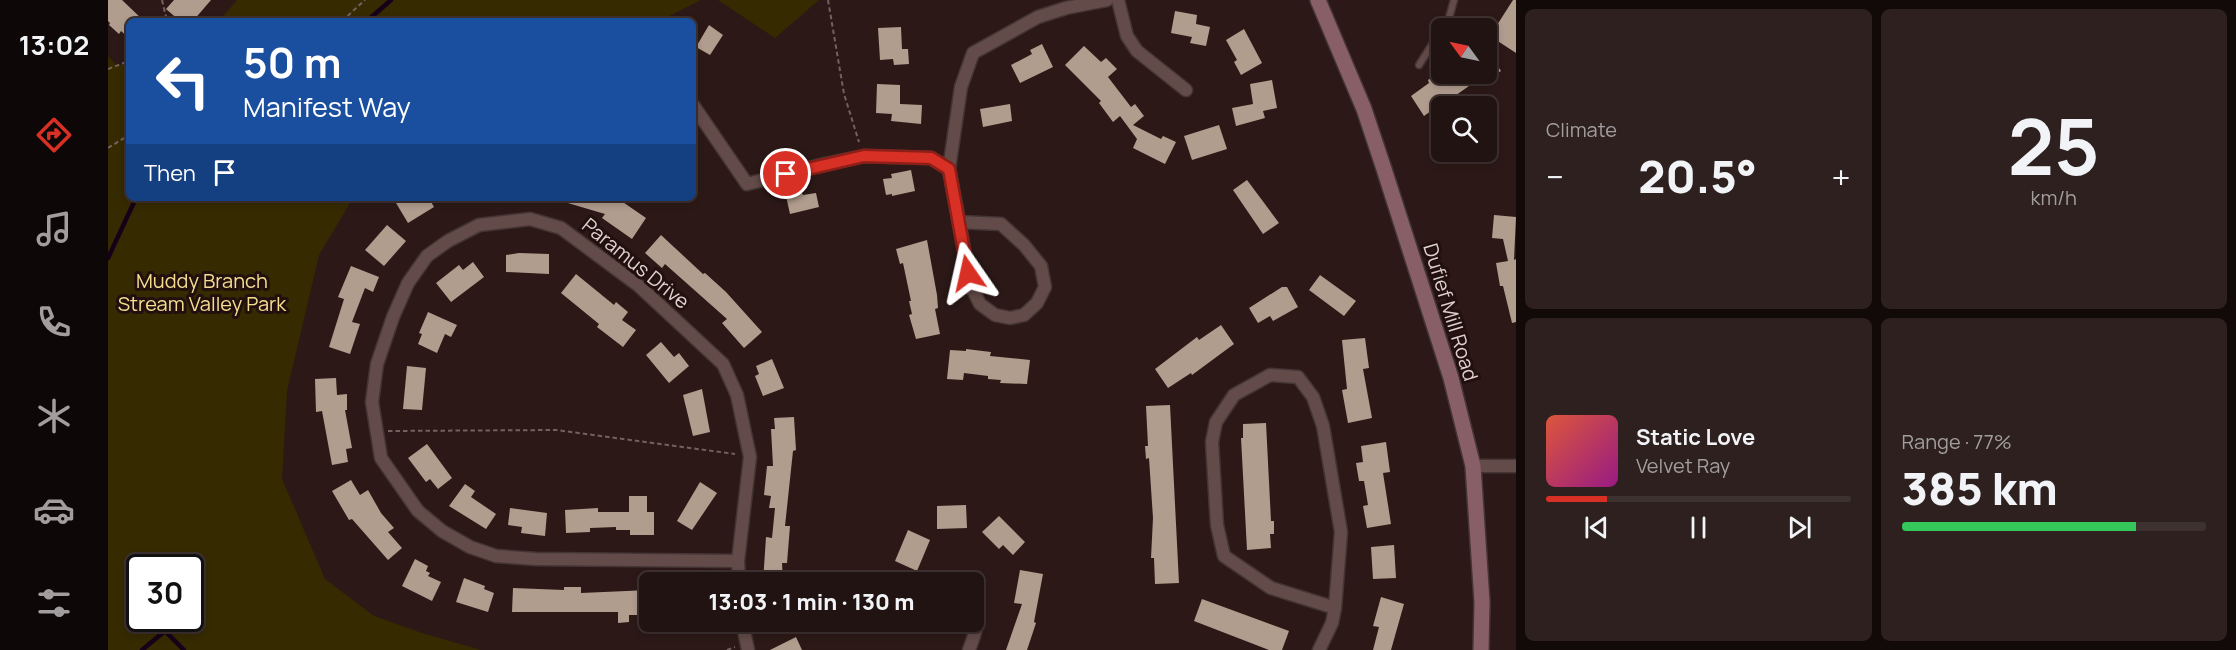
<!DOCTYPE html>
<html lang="en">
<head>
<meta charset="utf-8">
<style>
	:root { --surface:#211311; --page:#2d201f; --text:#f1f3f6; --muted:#a29e9f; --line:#3e3231; --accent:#d93025 }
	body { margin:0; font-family:Manrope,sans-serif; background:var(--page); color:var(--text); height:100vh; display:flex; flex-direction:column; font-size:22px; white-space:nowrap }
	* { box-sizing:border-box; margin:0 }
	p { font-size:20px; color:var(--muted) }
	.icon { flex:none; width:33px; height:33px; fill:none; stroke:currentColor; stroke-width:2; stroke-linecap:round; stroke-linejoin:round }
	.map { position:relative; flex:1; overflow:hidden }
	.sheet { display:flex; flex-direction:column; gap:9px; padding:9px; background:#120a09; width:720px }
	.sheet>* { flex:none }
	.top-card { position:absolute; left:18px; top:18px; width:570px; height:183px; border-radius:9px; box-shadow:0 3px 9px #0003,0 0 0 2px var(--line); background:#1a4fa0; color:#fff; overflow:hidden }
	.needle { width:39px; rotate:303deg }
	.fabs { position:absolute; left:1323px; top:18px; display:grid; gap:12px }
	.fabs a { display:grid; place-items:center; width:66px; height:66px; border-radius:9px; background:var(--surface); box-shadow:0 3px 9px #0003,0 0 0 2px var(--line); font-size:30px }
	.speed { position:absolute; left:18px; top:554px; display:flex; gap:12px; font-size:30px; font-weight:700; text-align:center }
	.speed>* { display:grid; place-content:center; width:78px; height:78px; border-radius:50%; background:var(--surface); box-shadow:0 3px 9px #0003,0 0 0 2px var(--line); line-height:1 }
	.speed .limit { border:3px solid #111; border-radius:9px; background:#fff; color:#111 }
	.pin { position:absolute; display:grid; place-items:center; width:51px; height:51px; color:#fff; margin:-26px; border:3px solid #fff; border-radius:50%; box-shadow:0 2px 6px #0007 }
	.me { position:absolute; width:66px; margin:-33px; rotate:349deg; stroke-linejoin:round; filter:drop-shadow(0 0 4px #0008) }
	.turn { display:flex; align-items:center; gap:21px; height:126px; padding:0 18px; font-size:27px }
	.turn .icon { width:78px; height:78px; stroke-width:2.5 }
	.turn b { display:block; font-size:42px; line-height:51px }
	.then { display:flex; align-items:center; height:57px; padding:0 18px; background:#0003; gap:12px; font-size:22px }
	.big { font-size:45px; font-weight:800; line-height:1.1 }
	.sheet .card { flex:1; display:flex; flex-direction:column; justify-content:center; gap:9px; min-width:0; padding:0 21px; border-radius:9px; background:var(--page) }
	.sheet .dial { align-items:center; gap:0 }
	.dial b { font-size:78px; line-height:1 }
	.song { display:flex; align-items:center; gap:18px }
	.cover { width:72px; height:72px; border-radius:9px; background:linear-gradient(135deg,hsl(10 70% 55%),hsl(310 70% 35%)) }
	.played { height:6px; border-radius:3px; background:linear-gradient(90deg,var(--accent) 20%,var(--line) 20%) }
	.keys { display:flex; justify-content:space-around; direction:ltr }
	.heat { display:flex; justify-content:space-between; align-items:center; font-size:33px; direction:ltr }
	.charge { height:9px; border-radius:4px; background:linear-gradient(90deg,#34c759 77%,var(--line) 0) }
	.sheet .tiles { flex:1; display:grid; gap:9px; grid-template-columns:repeat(2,1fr) }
	.trip { position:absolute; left:531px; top:572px; width:345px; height:60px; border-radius:9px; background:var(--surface); box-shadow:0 3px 9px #0003,0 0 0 2px var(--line); font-weight:800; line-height:60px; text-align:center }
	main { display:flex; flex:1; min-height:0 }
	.tab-bar { display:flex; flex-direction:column; width:108px; justify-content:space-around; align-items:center; background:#0d0807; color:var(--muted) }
	.tab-bar .icon { width:42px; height:42px }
	.tab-bar .selected { color:var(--accent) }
	.tab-bar b { font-size:27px; color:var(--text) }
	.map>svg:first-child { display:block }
	.green { fill:#362a00; fill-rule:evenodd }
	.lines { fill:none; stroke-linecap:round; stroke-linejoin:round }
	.stream { stroke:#150019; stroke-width:4.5 }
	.building { fill:#b19d8e }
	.lane-casing { stroke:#443534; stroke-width:9 }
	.street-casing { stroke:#443534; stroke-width:15 }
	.secondary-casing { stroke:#443534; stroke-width:18 }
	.path { stroke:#72615f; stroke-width:2; stroke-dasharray:4.5 3; stroke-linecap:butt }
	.lane { stroke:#624b48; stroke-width:6 }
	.street { stroke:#624b48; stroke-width:12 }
	.secondary { stroke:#885f67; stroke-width:15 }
	.route-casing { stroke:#8d1f18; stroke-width:15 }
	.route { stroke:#d93025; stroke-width:10 }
	.labels { text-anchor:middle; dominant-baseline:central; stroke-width:6; stroke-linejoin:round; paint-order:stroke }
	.street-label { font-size:20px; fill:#ded0ce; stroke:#22100e }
	.park-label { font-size:20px; fill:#f5dd90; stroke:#22100e }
</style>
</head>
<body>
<main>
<nav class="tab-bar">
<b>13:02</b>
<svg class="icon selected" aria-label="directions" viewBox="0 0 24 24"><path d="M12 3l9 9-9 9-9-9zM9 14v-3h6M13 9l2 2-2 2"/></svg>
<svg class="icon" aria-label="music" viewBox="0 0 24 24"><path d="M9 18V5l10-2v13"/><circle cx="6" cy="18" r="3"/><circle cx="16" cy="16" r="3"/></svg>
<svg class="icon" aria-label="phone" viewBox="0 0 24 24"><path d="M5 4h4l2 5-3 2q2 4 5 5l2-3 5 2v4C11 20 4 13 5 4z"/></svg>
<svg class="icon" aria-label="climate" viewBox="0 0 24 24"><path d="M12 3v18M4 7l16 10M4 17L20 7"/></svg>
<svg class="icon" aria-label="car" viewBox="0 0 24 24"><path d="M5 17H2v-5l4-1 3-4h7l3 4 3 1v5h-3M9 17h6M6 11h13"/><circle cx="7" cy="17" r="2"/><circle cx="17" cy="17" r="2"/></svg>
<svg class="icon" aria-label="filters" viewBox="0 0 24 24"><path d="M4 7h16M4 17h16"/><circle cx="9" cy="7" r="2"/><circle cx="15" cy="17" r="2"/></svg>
</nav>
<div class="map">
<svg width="1408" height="650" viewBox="0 0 1408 650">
	<rect width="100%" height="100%" fill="#2c1917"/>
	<g class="green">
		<polygon points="129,0 593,0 551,21 111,21"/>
		<polygon points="610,0 711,0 667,38"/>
		<path d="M0 56 9 66 21 61V198H245L211 255 179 391 174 479 217 579 266 616 314 633 373 650H0ZM32 567H82V618H32Z"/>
	</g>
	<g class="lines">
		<g class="stream">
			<polyline points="259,21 283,0"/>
			<polyline points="0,258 28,198"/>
			<polyline points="34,650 57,631 76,650"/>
		</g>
	</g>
	<g class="building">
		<polygon points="0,0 14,0 36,21 21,21 21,38 13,31 11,34 1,25 2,23 0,21"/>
		<polygon points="66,0 103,0 85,21 72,21 58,9"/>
		<polygon points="1405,0 1408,0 1408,53 1382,36"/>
		<polygon points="1067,11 1089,15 1088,24 1102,27 1098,46 1082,43 1084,37 1063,33"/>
		<polygon points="601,25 615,35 602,55 588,47"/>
		<polygon points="793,27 794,49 800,49 801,64 786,65 785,59 772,60 770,28"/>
		<polygon points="1136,29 1154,63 1133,75 1126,62 1129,60 1118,40"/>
		<polygon points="934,44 945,67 912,83 903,65 924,54 922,50"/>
		<polygon points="976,46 993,62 998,58 1009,69 1000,77 1023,107 1027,104 1036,116 1025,125 1053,139 1055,136 1068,142 1057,164 1025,148 1029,139 1012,116 1005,122 991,103 993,101 957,65"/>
		<polygon points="1378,49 1393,71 1378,80"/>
		<polygon points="1329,74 1378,74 1334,105 1334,124 1323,111 1316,116 1303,96 1321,83 1320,80"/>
		<polygon points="1164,80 1169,108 1155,111 1157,118 1128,126 1124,108 1145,104 1142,84"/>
		<polygon points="769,84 792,85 792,104 814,105 813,124 783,121 784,114 768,113"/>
		<polygon points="902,104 904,121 875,127 872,109"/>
		<polygon points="1111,125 1119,149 1084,160 1076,136"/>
		<polygon points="803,170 807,191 784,196 784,194 778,195 775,179 784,178 783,174"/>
		<polygon points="1139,180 1171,223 1155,234 1125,190"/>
		<polygon points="694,193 695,195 708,193 711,207 682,214 678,196"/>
		<polygon points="285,198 321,198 326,207 300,223"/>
		<polygon points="453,198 509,198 538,218 524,239 494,218 497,214 453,201"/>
		<polygon points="1386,215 1408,217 1406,260 1408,259 1408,322 1404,323 1395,286 1392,286 1388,263 1400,261 1395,239 1384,238"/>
		<polygon points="279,225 298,241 276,266 257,250"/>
		<polygon points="553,235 595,274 597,273 618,292 654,332 636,348 614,323 619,319 557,264 554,268 537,253"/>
		<polygon points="819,240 829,295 830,308 827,309 832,334 808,339 801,315 804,314 801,301 803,301 795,263 792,264 788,249"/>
		<polygon points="411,253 441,254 441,274 398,272 398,255"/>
		<polygon points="365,262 376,277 343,302 328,283 351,265 355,270"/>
		<polygon points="243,266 271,277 265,292 257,288 244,322 252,324 242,354 221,347 236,299 230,297"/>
		<polygon points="468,274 506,305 508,302 520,312 514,320 528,330 515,347 489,327 491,324 453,293"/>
		<polygon points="1212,275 1248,301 1236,316 1201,290"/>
		<polygon points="1174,287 1179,287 1190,307 1165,321 1162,316 1150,323 1141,308"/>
		<polygon points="320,312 349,325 343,337 337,334 329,353 310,344 314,334 311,333"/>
		<polygon points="1113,325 1126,344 1084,375 1083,373 1060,388 1047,369 1089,337 1091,340"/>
		<polygon points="1257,338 1261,368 1255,369 1264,418 1240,423 1234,390 1239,389 1234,340"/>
		<polygon points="553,342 566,357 571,353 581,366 561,383 538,355"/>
		<polygon points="858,349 883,352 882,356 922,360 919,384 892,383 893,380 880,379 880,376 856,373 855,380 839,379 842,350 858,351"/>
		<polygon points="664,359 676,388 655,396 647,376 651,374 648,366"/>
		<polygon points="299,366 318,368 314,410 295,409"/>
		<polygon points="228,378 229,395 239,394 239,410 237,410 244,448 238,449 240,462 224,465 214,411 208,412 207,379"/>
		<polygon points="594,389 602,432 585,436 575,395"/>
		<polygon points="1062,405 1071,583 1047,584 1046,558 1043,558 1045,518 1041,458 1038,459 1037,446 1040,446 1038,406"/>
		<polygon points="686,417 688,450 685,451 677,526 682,526 679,563 674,563 675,582 655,582 658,537 664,538 667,508 661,508 663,496 656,495 659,466 665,466 663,429 667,429 666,418"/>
		<polygon points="1158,423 1163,521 1166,521 1166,534 1162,534 1163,548 1139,550 1133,438 1135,438 1135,424"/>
		<polygon points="1278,442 1282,472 1275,473 1283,524 1259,528 1255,506 1260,505 1256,481 1251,481 1248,463 1255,462 1253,446"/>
		<polygon points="319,444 344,478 330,489 322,479 318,482 300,458"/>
		<polygon points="243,480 252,495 260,490 273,513 286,528 280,532 294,548 280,560 244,519 241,520 224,491"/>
		<polygon points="592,482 609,493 584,530 569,521"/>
		<polygon points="357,484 367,491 363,497 388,514 378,529 341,506"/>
		<polygon points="521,496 539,496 539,512 546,512 546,535 522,535 522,530 508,530 508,527 482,528 482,532 458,533 457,510 490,508 490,512 521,512"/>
		<polygon points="858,505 859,528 829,529 829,506"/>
		<polygon points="402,508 439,513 437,536 413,533 414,527 400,525"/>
		<polygon points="891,516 917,542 905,555 895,545 891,549 874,532"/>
		<polygon points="800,530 822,540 809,571 787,561"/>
		<polygon points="1286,545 1288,578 1265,579 1263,547"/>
		<polygon points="307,559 320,566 318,571 322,573 320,576 333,582 324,601 294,586"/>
		<polygon points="912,570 935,574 926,622 928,623 919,650 898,650 914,604 906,603"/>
		<polygon points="356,578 377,586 376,589 386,593 380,612 348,602"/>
		<polygon points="456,587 473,587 473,593 541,590 542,615 521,615 521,622 510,623 510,612 404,612 405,588 456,590"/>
		<polygon points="1273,597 1296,604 1283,650 1265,650 1271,627 1265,626"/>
		<polygon points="1094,599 1181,631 1174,650 1161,650 1086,621"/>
		<polygon points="688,637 694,650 662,650"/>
	</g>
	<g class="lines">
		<g class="lane-casing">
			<g id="lane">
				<polyline points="1334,28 1341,18 1346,0"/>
				<polyline points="1311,65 1334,29"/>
			</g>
		</g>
		<g class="street-casing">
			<g id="street">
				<polyline points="1010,0 1019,36 1029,51 1078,90"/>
				<polyline points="585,105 639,184 717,164 756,156 823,158 841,169"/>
				<polyline points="851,222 893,224 916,245 933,266 937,287 929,303 916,315 902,318 887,315 872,304 863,286 851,222 841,169 853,87 865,53 930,17 958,8 999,0"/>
				<polyline points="1365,466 1408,466"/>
				<polyline points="630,561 428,559 388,556 362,547 334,531 310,511 273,458 264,402 269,364 285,317 300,283 319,256 340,241 371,225 422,219 453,228 531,286 615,364 629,395 642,457 630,561 631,582"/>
				<polyline points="859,581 860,582"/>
				<polyline points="634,621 640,650"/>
				<path d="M861 650C868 632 874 613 866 595"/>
				<polyline points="1211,650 1224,623 1227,608 1233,532 1215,426 1205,397 1190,377 1162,375 1126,395 1108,422 1104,442 1109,525 1116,556 1163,588 1227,608"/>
			</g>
		</g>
		<g class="secondary-casing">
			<polyline id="secondary" points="1210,0 1256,109 1276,169 1343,378 1365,466 1374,602 1373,650"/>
		</g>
		<g class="path">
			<polyline points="54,0 59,21"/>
			<polyline points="720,0 736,94 751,142"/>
			<polyline points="234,21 257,0"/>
			<polyline points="0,69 21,61"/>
			<polyline points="0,148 21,135"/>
			<polyline points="280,431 448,430 627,454"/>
			<polyline points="619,650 627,647"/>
		</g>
		<use href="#lane" class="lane"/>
		<use href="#street" class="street"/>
		<use href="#secondary" class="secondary"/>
	</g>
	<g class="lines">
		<g class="route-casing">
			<polyline id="route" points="678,174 756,156 823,158 841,169 860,273"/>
		</g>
		<use href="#route" class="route"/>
	</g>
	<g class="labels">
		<g class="street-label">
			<text transform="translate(528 263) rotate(39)">Paramus Drive</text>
			<text transform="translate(1343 312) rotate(73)">Dufief Mill Road</text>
		</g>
		<g class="park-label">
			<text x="94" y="280">Muddy Branch<tspan x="94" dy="23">Stream Valley Park</tspan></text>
		</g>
	</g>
</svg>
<div class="fabs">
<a><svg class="needle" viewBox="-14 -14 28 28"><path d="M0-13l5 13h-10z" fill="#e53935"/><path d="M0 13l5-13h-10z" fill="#a29e9f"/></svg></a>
<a><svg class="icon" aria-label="search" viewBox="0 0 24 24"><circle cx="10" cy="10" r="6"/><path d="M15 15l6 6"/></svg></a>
</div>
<div class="speed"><div class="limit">30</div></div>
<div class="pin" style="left:678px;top:174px;background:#d93025"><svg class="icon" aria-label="arrive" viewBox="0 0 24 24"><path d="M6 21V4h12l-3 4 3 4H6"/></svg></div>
<svg class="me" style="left:860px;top:273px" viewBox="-20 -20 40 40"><path d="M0-17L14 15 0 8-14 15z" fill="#d93025" stroke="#fff" stroke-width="4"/></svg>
<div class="trip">13:03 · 1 min · 130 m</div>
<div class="top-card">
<div class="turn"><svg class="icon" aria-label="left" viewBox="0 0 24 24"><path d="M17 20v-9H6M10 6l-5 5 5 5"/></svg><div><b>50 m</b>Manifest Way</div></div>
<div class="then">Then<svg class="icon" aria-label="arrive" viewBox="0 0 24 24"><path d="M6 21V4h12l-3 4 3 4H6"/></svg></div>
</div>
</div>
<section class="sheet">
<div class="tiles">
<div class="card"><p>Climate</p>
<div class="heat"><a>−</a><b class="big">20.5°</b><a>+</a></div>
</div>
<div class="card dial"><b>25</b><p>km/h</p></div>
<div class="card">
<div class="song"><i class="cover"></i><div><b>Static Love</b><p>Velvet Ray</p></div></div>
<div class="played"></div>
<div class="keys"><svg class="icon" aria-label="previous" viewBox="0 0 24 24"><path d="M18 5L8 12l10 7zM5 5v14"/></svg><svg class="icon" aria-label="pause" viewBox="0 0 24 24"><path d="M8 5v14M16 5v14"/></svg><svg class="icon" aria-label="next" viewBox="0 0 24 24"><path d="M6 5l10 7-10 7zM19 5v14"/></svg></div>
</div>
<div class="card"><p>Range · 77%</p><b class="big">385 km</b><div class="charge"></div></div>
</div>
</section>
</main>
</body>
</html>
